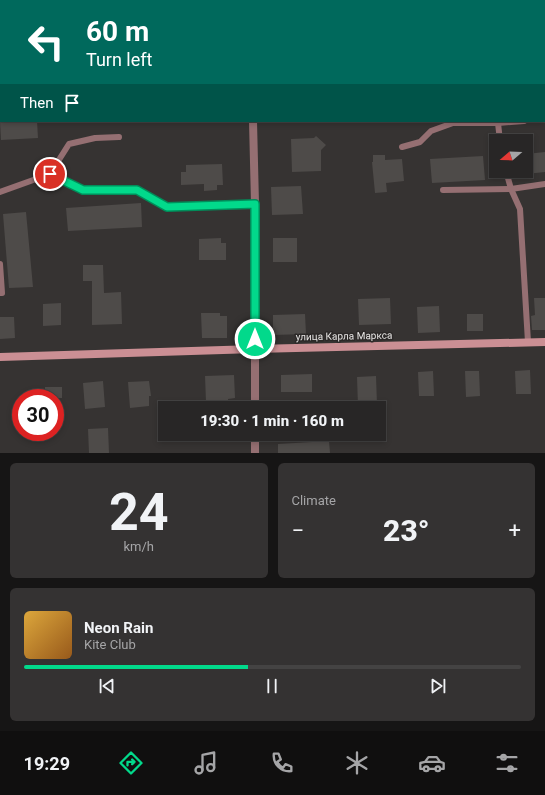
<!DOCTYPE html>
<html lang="en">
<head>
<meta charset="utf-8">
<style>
	:root { --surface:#282626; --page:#343232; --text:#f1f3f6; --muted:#a5a5a7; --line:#444343; --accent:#02d98b }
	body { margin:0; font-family:Roboto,sans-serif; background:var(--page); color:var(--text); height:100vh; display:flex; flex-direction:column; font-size:15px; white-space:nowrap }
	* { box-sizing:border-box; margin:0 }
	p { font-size:13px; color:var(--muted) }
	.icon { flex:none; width:22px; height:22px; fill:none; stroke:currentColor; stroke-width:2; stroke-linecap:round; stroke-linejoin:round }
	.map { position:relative; height:453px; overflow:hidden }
	.side { display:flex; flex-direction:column; gap:10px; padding:10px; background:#161515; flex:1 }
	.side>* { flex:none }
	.hud { position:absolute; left:0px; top:0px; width:545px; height:122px; box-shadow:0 2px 6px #0003,0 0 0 1px var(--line); background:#00695c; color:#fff; overflow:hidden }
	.needle { width:26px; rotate:251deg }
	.buttons { position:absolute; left:489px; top:134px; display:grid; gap:8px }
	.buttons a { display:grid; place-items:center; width:44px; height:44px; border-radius:0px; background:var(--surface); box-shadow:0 2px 6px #0003,0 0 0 1px var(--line); font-size:20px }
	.speed { position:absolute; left:12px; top:389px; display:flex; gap:8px; font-size:20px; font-weight:700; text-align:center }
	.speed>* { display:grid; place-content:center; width:52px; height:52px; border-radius:50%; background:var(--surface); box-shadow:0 2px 6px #0003,0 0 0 1px var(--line); line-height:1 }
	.speed .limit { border:6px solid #d22; background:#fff; color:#111 }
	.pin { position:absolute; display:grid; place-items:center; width:34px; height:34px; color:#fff; margin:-17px; border:2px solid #fff; border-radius:50%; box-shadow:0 1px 4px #0007 }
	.me { position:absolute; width:44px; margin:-22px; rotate:0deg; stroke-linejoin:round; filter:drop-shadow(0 0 3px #0008) }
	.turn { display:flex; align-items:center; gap:14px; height:84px; padding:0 20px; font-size:18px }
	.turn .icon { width:52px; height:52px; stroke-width:2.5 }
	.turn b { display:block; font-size:28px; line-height:34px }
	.then { display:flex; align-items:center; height:38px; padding:0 20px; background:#0003; gap:8px; font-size:15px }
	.big { font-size:30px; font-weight:800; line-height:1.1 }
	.side .widget { flex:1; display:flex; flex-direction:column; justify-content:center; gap:6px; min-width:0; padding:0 14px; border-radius:6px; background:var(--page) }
	.side .dial { align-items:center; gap:0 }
	.dial b { font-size:52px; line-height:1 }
	.song { display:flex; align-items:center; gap:12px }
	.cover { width:48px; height:48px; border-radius:6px; background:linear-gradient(135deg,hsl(40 70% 55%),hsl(30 70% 35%)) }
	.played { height:4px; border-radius:2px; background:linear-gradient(90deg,var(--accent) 45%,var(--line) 45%) }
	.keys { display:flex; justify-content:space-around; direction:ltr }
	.heat { display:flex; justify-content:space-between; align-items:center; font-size:22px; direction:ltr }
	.side .tiles { flex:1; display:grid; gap:10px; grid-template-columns:1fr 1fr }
	.widget:last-child { grid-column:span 2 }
	.trip { position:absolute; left:158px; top:401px; width:228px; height:40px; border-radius:0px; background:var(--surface); box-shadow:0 2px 6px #0003,0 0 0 1px var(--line); font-weight:800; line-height:40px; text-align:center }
	.dock { display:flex; height:64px; justify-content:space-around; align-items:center; background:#100f0f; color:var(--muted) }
	.dock .icon { width:28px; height:28px }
	.dock .on { color:var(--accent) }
	.dock b { font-size:18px; color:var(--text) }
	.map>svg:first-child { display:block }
	.building { fill:#4e4b49 }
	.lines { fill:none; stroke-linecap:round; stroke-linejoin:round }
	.service { stroke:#956f72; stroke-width:6 }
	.minor { stroke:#956f72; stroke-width:8 }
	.secondary { stroke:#cb8f94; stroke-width:8 }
	.route-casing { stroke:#018d5a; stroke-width:10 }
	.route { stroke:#02d98b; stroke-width:7 }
	.labels { text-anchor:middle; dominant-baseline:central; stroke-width:3; stroke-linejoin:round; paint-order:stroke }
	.street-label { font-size:10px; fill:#e6e4e3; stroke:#2c2928 }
</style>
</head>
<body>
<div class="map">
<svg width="545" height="453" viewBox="0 0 545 453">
	<rect width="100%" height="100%" fill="#363332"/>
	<g class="building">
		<polygon points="0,121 37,121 38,138 1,140"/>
		<polygon points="316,136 326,145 321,150 321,171 292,172 291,139 314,138"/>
		<polygon points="545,152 545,172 526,174 526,154"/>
		<polygon points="373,155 385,155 385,160 402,159 404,181 386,183 387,192 375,193 372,162 373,162"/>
		<polygon points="483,156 485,180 432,183 430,159"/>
		<polygon points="222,164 223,185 217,185 217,190 204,191 204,184 181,185 181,172 186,172 186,165"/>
		<polygon points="301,186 303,214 272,215 271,187"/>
		<polygon points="141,203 142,227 68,231 66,208"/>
		<polygon points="26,212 33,287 9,288 3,214"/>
		<polygon points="221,238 221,243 226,243 226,260 199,260 199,239"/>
		<rect x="273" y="238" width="24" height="24"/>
		<polygon points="83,265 103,265 104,293 121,292 122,324 92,325 92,281 83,281"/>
		<polygon points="390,298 391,324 359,325 358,299"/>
		<polygon points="534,298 545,298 545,330 532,330 531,316 535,315"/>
		<polygon points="61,303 61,325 43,326 43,304"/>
		<polygon points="439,306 440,332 418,333 417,307"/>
		<polygon points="201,313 220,313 220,316 227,316 227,338 202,338"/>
		<polygon points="305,314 306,334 273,335 273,315"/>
		<rect x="467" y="314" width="16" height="17"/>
		<polygon points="0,317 14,317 15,338 0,339"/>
		<polygon points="530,370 531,394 516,394 515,371"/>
		<polygon points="433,371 434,396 419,396 418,372"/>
		<polygon points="465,371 479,371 480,396 466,397"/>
		<polygon points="312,374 312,392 281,392 281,375"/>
		<polygon points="234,375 235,398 228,399 228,401 206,402 205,376"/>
		<polygon points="376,376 377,405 358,406 357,377"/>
		<polygon points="103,381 105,407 85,409 83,383"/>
		<polygon points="149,381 151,396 149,396 149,406 130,408 128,382"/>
		<rect x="45" y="387" width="17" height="11"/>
		<polygon points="108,428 109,453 89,453 88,429"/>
		<polygon points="329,441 330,453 278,453 278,444"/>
	</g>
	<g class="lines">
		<g class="service">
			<polyline points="544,120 545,120"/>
			<polyline points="498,123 500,141"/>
			<polyline points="402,147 420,142 431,131 453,123 498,123 524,121"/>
			<polyline points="506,171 511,189 520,209 528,342"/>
			<polyline points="50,174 69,144 95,138 119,137"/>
			<polyline points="443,190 511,189 545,184"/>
			<polyline points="0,192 50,174 83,190 137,191 167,207 255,204"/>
			<polyline points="0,264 2,293 0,293"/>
		</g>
		<g class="minor">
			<polyline points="249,0 249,1"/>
			<polyline points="253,121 255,204 255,408"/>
			<polyline points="255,434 255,453"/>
		</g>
		<polyline class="secondary" points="0,357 255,349 545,342"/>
	</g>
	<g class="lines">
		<g class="route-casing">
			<polyline id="route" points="50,174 83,190 137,190 167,207 255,204 255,339"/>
		</g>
		<use href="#route" class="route"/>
	</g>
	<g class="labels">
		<g class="street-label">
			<text transform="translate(344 336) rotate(-1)">улица Карла Маркса</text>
		</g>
	</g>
</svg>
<div class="buttons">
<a><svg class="needle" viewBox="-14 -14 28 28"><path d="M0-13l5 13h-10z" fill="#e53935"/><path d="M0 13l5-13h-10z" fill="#a5a5a7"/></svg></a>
</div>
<div class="speed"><div class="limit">30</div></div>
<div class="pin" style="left:50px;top:174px;background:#d93025"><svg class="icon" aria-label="arrive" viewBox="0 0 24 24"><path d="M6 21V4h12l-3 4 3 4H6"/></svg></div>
<svg class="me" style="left:255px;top:339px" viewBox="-20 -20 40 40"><circle r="17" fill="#02d98b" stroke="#fff" stroke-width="3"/><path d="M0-11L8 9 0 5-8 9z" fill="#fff"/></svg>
<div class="trip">19:30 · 1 min · 160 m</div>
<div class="hud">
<div class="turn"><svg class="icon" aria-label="left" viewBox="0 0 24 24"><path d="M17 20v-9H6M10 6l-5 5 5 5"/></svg><div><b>60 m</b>Turn left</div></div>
<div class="then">Then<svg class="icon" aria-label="arrive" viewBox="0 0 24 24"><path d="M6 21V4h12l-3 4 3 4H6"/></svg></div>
</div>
</div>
<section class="side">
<div class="tiles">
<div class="widget dial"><b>24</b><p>km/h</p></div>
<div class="widget"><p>Climate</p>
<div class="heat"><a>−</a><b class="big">23°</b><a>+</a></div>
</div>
<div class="widget">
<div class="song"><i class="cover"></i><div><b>Neon Rain</b><p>Kite Club</p></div></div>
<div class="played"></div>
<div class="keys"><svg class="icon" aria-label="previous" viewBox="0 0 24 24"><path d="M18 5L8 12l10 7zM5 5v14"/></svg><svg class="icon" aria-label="pause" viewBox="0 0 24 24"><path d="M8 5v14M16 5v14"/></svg><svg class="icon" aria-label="next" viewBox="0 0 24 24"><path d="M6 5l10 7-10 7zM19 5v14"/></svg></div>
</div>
</div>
</section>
<nav class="dock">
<b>19:29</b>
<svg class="icon on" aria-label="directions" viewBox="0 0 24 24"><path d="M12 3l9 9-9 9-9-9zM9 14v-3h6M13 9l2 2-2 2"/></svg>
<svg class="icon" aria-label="music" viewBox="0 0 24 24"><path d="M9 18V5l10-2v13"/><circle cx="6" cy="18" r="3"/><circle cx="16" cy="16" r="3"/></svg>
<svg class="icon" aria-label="phone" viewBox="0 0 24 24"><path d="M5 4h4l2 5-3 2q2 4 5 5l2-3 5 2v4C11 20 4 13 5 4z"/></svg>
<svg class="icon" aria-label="climate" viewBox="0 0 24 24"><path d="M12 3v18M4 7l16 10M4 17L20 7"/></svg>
<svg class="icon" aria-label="car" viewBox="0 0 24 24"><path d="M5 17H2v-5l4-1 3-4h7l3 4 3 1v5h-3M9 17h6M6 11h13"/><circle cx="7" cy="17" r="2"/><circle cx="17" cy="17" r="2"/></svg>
<svg class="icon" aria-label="filters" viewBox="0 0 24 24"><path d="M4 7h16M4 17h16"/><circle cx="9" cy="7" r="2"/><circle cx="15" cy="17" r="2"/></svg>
</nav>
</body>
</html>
